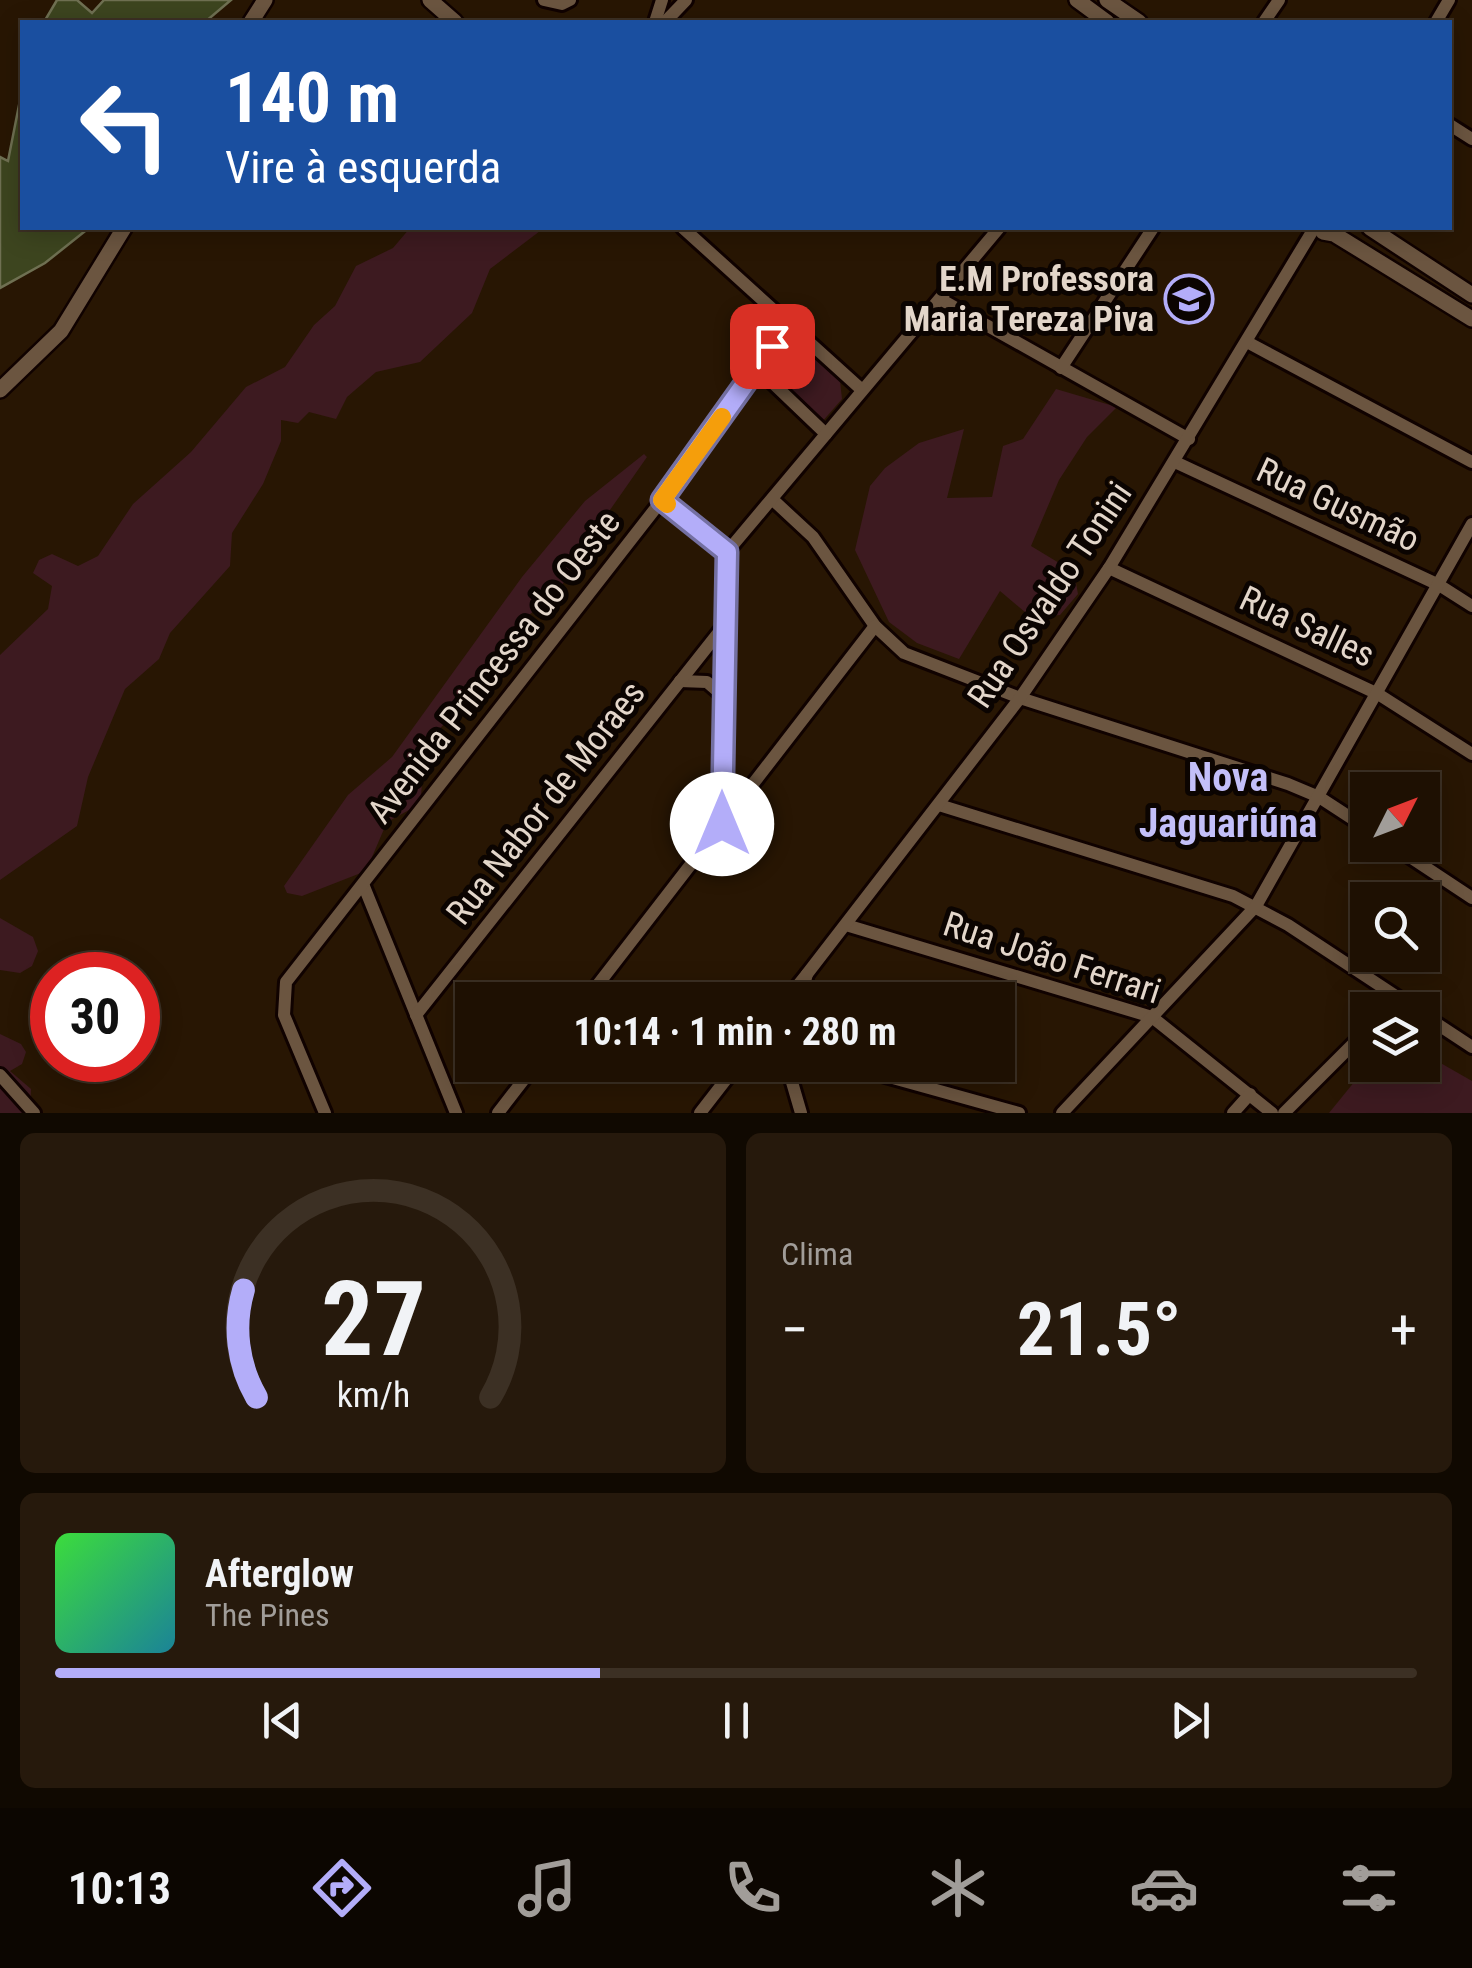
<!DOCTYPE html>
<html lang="pt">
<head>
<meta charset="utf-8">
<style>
	:root { --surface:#1e1002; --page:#26190c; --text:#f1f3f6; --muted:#a19d99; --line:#3c3024; --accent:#b3adf9 }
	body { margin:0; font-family:"Roboto Condensed",sans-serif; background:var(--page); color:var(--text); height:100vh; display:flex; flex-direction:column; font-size:38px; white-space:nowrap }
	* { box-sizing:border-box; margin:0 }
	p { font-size:32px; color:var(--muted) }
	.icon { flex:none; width:55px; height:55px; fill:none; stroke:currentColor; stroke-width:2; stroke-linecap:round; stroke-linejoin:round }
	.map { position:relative; height:1113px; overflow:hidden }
	.sheet { display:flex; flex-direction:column; gap:20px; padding:20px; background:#100901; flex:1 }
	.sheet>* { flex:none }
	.top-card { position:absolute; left:20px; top:20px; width:1432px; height:210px; border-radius:0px; box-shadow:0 5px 25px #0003,0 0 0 2px var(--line); background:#1a4fa0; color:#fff; overflow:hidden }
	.needle { width:65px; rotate:48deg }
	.buttons { position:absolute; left:1350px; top:772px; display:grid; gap:20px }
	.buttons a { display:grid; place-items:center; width:90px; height:90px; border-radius:0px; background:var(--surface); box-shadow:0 5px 25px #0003,0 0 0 2px var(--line); font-size:50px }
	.speed { position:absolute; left:30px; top:952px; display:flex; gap:20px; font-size:50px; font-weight:700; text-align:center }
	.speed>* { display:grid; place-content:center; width:130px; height:130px; border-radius:50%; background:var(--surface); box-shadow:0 5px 25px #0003,0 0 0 2px var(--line); line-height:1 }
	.speed .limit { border:15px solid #d22; background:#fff; color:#111 }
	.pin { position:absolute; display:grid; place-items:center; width:85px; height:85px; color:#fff; margin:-42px; border-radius:20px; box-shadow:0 5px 15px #0006 }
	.me { position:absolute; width:110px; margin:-55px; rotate:0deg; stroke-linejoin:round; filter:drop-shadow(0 0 8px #0008) }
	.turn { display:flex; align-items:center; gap:35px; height:210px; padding:0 40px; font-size:45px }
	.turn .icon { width:130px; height:130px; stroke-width:2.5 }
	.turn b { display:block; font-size:70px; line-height:85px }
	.big { font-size:75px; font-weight:700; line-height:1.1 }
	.sheet .card { flex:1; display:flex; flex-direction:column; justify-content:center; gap:15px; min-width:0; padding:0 35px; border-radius:15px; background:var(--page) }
	.sheet .dial { align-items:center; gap:0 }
	.dial svg { height:260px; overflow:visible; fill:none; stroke:var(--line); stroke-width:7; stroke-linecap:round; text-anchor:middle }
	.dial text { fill:var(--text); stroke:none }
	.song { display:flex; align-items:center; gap:30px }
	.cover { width:120px; height:120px; border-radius:15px; background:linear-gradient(135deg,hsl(120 70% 55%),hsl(190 70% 35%)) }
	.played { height:10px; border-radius:5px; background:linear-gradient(90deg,var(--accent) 40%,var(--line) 40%) }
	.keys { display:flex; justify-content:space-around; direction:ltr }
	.heat { display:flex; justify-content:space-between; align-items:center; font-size:55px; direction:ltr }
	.sheet .tiles { flex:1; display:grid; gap:20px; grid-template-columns:1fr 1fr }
	.card:last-child { grid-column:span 2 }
	.trip { position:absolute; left:455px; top:982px; width:560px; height:100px; border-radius:0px; background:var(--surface); box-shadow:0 5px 25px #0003,0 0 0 2px var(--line); font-weight:700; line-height:100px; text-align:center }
	.tab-bar { display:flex; height:160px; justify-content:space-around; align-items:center; background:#0c0601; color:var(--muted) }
	.tab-bar .icon { width:70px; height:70px }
	.tab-bar .current { color:var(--accent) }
	.tab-bar b { font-size:45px; color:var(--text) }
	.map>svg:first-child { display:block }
	.green { fill:#3d1a20 }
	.water { fill:#3d451f; stroke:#6f7052; stroke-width:2.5 }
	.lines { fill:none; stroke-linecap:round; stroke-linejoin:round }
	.minor-casing { stroke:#100200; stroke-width:18 }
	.tertiary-casing { stroke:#100200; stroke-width:20 }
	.minor { stroke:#6b5540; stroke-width:12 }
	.tertiary { stroke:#6b5540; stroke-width:15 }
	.route-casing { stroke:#7470a2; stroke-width:25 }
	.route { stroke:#b3adf9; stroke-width:18 }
	.slow { stroke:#f59e0b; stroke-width:18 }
	.labels { text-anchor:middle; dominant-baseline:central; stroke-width:10; stroke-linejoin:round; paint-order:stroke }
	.poi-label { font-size:35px; font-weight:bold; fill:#e3d6ca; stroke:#0b0401; text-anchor:end }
	.street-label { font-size:35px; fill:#e3d6ca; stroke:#0b0401 }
	.quarter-label { font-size:40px; font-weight:bold; fill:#c3bff9; stroke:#0b0401 }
</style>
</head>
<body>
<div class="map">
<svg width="1472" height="1113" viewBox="0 0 1472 1113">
	<rect width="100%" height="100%" fill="#281603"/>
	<g class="green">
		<polygon points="410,228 544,228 490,269 472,313 420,362 376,372 347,397 336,419 309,412 298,423 281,420 281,441 263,484 232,533 230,566 170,633 159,659 125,689 88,777 77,826 0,880 0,655 48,609 52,586 33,573 39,560 52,554 78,566 98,556 133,504 191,452 246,387 285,367 314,325 335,306 356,266 393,248"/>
		<polygon points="793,334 840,381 842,399 821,423 764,371"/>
		<polygon points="1056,389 1117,407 1087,437 1059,480 1031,546 1074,572 1078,594 1060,615 1032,618 1000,591 959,659 917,643 889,622 855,550 870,486 885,468 919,443 964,429 947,498 992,497 1003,446 1023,439"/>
		<polygon points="644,454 647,457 603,520 588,531 560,590 524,619 475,692 425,744 421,796 411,809 387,822 366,871 302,896 287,893 284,886 348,795 392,757 522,577 585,501"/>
		<polygon points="0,918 33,937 38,951 32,966 20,973 0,970"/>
		<polygon points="0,1034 21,1044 26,1052 22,1064 10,1071 31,1089 30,1113 0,1113"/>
		<polygon points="1423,1053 1472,1081 1472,1113 1329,1113 1368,1065 1422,1065"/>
	</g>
	<g class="water">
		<polygon points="57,0 77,0 92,13 104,0 231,0 205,22 44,22"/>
		<polygon points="22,90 22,228 89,228 45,263 0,288 0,157 8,161"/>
	</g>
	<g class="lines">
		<g class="minor-casing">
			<g id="minor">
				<polyline points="544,0 562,4 570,0"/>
				<polyline points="655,22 662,0"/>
				<polyline points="665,22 686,0"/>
				<polyline points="1264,22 1279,0"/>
				<polyline points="1436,22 1449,0"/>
				<polyline points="1450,125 1472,139"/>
				<polyline points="683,228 862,390"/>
				<polyline points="940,299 1189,439"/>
				<polyline points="1247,342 1472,462"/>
				<polyline points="757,368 826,434"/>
				<polyline points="1061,368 1153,228"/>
				<polyline points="1175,462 1439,585 1472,606"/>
				<polyline points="772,499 813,537 875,626 904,653 1020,698 1288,784 1319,797 1368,829"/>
				<polyline points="662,500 727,552"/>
				<polyline points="727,552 999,228"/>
				<polyline points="1109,568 1378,694 1472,754"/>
				<polyline points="680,681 707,682 722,695"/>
				<polyline points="939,805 1233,896 1288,925 1417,1010"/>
				<polyline points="722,824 723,581 727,552"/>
				<polyline points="1392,845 1472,898"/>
				<polyline points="363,884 456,1113"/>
				<polyline points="846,925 1152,1017 1272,1113"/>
				<polyline points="807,974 1020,698 1109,568 1313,230"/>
				<polyline points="586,1000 875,626"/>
				<polyline points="786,1000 807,974 800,1000"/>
				<polyline points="1422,1014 1472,1047"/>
				<polyline points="416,1015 723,627"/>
				<polyline points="736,1065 731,1073 742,1065"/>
				<polyline points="787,1065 801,1113"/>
				<polyline points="846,1065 1019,1113"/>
				<polyline points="0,1075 34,1113"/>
				<polyline points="325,1113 284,1015 286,982 662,500 788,325"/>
				<polyline points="498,1113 535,1065"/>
				<polyline points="700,1113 731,1073"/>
				<polyline points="1062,1113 1256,906 1472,524"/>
				<polyline points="1233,1113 1250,1094"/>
				<polyline points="1284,1113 1368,1029"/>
			</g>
		</g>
		<g class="tertiary-casing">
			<g id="tertiary">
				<polyline points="430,0 455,22"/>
				<polyline points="1077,0 1107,22"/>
				<polyline points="1107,0 1139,22"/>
				<polyline points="251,22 265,0"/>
				<polyline points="1370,228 1472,295"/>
				<polyline points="1323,232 1334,234 1472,319"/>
				<polyline points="0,390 61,331 124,228"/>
			</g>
		</g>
		<use href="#minor" class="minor"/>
		<use href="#tertiary" class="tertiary"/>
	</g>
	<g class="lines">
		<g class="route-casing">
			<polyline id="route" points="722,824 727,552 662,500 772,346"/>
		</g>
		<use href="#route" class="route"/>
		<polyline class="slow" points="667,504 662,500 722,417"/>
	</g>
	<defs>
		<g id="school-ring" transform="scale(2.5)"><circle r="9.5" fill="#0b0401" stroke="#b3adf9" stroke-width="1.5"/><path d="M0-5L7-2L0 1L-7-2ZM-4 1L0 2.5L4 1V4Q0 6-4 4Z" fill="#b3adf9"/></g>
	</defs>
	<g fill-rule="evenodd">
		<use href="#school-ring" x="1189" y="299"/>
	</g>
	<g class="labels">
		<g class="poi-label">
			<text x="1154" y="279">E.M Professora<tspan x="1154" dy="40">Maria Tereza Piva</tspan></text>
		</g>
		<g class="street-label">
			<text transform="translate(1338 505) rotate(25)">Rua Gusmão</text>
			<text transform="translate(1050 595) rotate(-56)">Rua Osvaldo Tonini</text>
			<text transform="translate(1307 627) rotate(25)">Rua Salles</text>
			<text transform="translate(494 667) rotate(-52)">Avenida Princessa do Oeste</text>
			<text transform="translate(546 803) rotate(-52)">Rua Nabor de Moraes</text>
			<text transform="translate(1052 958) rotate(18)">Rua João Ferrari</text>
		</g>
		<g class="quarter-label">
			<text x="1228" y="777">Nova<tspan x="1228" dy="46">Jaguariúna</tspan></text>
		</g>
	</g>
</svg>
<div class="buttons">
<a><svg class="needle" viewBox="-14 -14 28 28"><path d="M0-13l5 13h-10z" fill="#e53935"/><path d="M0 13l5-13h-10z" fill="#a19d99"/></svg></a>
<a><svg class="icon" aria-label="search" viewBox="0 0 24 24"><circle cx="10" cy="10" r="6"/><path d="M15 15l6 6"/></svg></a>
<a><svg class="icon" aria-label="layers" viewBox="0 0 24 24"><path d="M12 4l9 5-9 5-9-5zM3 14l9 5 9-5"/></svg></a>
</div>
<div class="speed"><div class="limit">30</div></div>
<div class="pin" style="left:772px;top:346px;background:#d93025"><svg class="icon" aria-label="arrive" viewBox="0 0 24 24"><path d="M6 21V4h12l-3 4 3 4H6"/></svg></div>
<svg class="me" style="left:722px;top:824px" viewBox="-20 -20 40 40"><circle r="19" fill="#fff"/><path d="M0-13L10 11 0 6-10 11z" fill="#b3adf9"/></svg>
<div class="trip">10:14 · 1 min · 280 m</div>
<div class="top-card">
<div class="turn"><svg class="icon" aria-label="left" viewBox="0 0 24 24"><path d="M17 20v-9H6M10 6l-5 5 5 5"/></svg><div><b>140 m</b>Vire à esquerda</div></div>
</div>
</div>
<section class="sheet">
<div class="tiles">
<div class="card dial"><svg viewBox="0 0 100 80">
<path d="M14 69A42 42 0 1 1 86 69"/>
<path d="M14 69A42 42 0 0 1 10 36" stroke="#b3adf9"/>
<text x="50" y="56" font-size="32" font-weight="700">27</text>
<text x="50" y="72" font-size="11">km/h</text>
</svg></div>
<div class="card"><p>Clima</p>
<div class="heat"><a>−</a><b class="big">21.5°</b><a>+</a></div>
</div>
<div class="card">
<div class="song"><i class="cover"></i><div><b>Afterglow</b><p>The Pines</p></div></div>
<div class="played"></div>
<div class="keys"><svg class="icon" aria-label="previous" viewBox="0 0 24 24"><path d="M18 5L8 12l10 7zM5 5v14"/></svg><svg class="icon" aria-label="pause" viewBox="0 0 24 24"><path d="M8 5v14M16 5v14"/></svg><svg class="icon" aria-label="next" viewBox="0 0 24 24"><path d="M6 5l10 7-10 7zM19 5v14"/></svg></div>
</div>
</div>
</section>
<nav class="tab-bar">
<b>10:13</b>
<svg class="icon current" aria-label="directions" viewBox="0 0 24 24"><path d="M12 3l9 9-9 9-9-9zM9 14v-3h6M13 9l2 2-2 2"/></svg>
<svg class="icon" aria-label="music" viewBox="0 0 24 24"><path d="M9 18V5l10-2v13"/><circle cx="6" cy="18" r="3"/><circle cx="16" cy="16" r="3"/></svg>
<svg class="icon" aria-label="phone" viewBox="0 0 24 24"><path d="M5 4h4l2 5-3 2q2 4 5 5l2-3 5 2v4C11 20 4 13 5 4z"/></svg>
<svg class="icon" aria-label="climate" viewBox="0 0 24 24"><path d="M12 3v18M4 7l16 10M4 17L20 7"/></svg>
<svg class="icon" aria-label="car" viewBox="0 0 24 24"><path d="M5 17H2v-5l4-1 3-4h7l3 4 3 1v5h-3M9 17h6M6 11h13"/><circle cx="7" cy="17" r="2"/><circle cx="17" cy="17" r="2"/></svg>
<svg class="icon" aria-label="filters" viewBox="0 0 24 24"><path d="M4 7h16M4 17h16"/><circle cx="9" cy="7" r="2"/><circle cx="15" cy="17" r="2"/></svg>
</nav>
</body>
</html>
